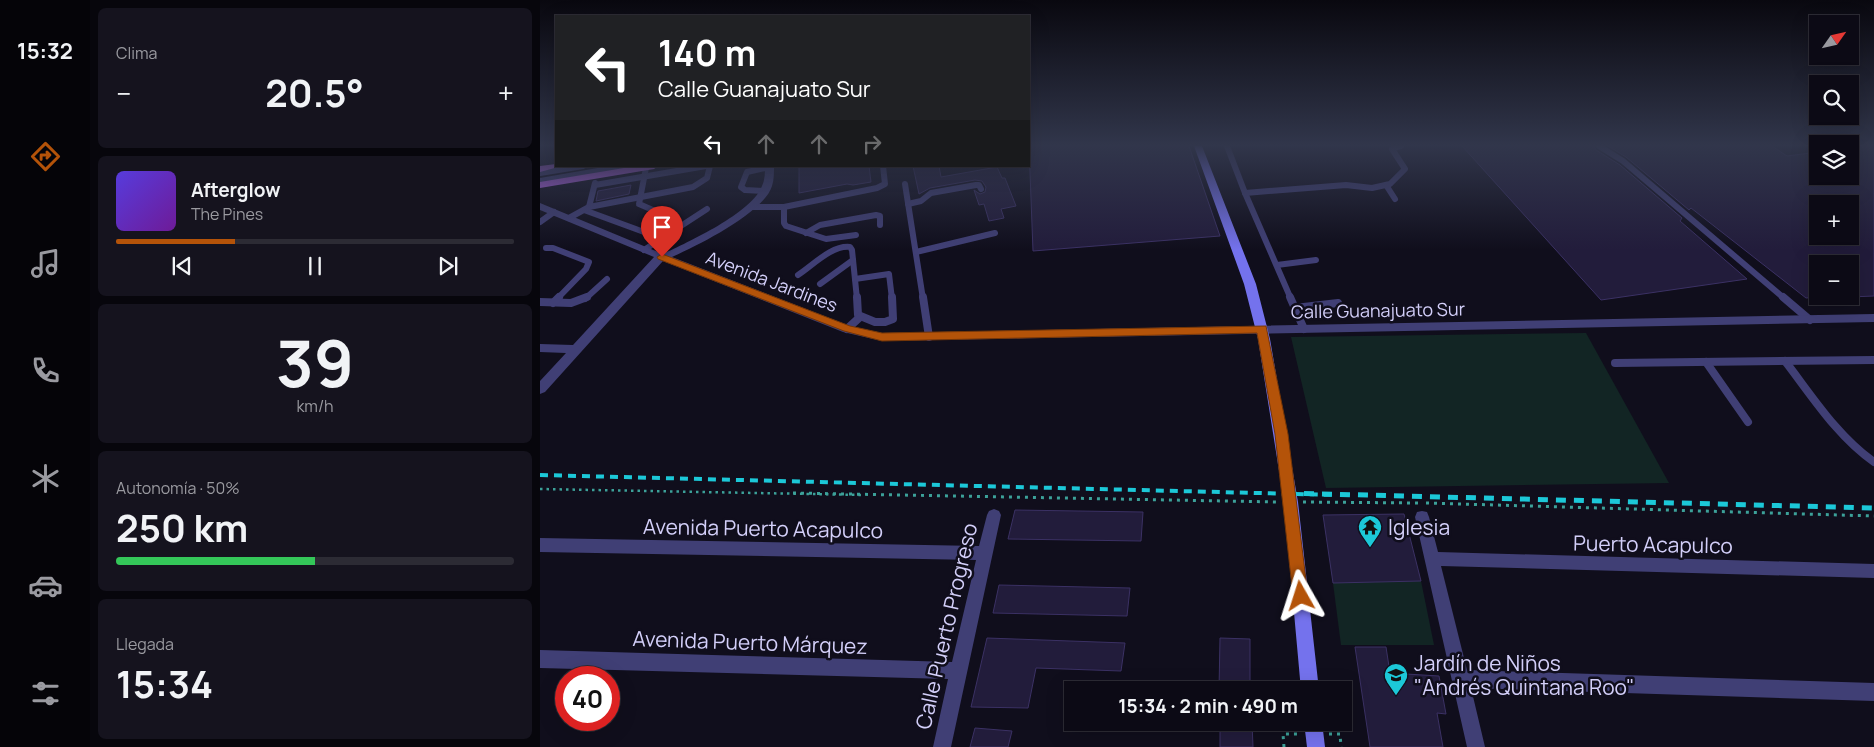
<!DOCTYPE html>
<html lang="es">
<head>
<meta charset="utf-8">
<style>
	:root { --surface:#0c0a15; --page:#15131e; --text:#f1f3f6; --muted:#9a9aa0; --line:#2c2b34; --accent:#b45309 }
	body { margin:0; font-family:Manrope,sans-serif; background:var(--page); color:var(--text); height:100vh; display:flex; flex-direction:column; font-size:19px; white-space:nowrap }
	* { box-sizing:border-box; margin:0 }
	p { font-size:16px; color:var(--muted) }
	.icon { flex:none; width:28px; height:28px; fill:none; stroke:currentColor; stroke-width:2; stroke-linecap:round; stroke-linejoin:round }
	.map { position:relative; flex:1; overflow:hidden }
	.drawer { display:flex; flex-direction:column; gap:8px; padding:8px; background:#07060c; width:450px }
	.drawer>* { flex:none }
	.top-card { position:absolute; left:15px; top:15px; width:475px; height:152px; border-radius:0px; box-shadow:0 5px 20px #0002,0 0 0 1px var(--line); background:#202124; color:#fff; overflow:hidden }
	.needle { width:32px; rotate:56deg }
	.buttons { position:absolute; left:1269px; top:15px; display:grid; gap:10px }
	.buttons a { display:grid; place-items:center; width:50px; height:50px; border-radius:0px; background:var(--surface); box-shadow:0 5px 20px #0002,0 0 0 1px var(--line); font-size:25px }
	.speed { position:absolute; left:15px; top:666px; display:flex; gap:10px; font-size:25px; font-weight:700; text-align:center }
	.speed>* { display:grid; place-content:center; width:65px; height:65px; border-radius:50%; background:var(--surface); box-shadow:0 5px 20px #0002,0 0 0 1px var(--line); line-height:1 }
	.speed .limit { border:8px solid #d22; background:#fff; color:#111 }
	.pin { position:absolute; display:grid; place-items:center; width:42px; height:42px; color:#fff; margin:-51px -21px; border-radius:50% 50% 50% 0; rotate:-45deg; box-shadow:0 0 5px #0007 }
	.pin .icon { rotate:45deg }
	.me { position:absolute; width:55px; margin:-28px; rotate:354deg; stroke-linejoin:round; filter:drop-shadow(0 0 4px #0008) }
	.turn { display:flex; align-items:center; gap:18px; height:105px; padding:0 20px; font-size:22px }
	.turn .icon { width:65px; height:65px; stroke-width:2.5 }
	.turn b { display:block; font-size:35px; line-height:42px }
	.lanes { display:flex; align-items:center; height:48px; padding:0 20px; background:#0003; justify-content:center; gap:25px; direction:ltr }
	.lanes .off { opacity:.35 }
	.big { font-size:38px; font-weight:700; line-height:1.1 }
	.drawer .tile { flex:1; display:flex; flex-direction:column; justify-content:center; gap:8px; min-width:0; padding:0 18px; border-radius:8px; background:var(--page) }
	.drawer .dial { align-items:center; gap:0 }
	.dial b { font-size:65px; line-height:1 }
	.song { display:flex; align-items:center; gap:15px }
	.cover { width:60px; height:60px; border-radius:8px; background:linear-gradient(135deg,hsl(250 70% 55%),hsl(280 70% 35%)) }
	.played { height:5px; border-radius:2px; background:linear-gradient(90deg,var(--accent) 30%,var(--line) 30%) }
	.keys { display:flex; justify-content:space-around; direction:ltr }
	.heat { display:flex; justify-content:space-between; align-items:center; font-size:28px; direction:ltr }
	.charge { height:8px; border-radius:4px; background:linear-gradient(90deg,#34c759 50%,var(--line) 0) }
	.trip { position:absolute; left:524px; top:681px; width:288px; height:50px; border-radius:0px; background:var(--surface); box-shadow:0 5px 20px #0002,0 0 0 1px var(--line); font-weight:700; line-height:50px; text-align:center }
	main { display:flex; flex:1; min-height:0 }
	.menu { display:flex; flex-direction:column; width:90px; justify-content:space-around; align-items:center; background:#050408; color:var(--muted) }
	.menu .icon { width:35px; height:35px }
	.menu .selected { color:var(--accent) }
	.menu b { font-size:22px; color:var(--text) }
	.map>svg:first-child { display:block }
	.green { fill:#122524 }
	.building { fill:#221c3b; stroke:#3b3164; fill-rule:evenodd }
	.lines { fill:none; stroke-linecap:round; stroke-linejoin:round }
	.path-far1 { stroke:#3ca199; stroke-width:2.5; stroke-dasharray:2.5 4; stroke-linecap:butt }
	.path { stroke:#3ca199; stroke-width:3; stroke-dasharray:3 5; stroke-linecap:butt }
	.lane-far1 { stroke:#403f75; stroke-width:6 }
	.lane { stroke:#403f75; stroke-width:8 }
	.street { fill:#403f75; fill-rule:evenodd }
	.secondary { fill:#7472ed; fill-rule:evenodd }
	.primary { fill:#b764eb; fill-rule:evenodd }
	.rail-far1 { stroke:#1cc8d8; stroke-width:4; stroke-dasharray:8 6; stroke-linecap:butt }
	.rail { stroke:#1cc8d8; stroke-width:5; stroke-dasharray:10 8; stroke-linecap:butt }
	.route { fill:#b45309; stroke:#753606 }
	.labels { text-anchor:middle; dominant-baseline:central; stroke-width:5; stroke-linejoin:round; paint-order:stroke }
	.street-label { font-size:18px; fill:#d3cff9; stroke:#100e1c }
	.near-poi-label { font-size:21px; fill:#d3cff9; stroke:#100e1c; text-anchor:start }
	.near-street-label { font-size:21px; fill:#d3cff9; stroke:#100e1c }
</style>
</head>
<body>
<main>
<nav class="menu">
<b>15:32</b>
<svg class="icon selected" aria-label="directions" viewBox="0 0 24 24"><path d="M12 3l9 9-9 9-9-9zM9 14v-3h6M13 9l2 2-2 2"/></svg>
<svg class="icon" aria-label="music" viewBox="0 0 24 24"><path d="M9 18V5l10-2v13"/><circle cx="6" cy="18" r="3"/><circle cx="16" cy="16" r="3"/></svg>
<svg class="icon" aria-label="phone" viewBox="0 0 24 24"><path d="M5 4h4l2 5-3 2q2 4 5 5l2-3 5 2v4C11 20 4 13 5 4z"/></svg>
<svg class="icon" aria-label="climate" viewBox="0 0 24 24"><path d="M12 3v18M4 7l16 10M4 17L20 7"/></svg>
<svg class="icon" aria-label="car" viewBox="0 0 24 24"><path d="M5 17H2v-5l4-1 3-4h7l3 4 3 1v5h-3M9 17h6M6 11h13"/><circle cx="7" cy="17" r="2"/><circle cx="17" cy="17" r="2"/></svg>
<svg class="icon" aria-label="filters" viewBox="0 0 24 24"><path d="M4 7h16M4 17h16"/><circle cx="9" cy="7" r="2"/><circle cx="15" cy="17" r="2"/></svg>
</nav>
<section class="drawer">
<div class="tile"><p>Clima</p>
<div class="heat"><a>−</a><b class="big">20.5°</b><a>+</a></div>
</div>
<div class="tile">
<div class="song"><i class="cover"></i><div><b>Afterglow</b><p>The Pines</p></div></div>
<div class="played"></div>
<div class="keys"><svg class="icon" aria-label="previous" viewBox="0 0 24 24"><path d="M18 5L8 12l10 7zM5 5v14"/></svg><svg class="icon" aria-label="pause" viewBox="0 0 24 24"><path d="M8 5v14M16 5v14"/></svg><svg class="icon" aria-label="next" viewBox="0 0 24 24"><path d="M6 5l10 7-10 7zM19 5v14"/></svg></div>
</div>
<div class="tile dial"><b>39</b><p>km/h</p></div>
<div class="tile"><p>Autonomía · 50%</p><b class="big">250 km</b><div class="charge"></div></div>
<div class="tile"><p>Llegada</p><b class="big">15:34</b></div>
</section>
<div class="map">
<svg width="1334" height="747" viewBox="0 0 1334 747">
	<rect width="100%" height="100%" fill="#100e1c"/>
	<g class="green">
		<polygon points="1046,333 1129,483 786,488 751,337"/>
		<polygon points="881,581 894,645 801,645 793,583"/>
	</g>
	<g class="building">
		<polygon points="489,146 649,146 680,236 493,251"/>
		<polygon points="922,146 1054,146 1056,150 1080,165 1142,218 1140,221 1207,279 1061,300"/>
		<path d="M1068 146H1232L1247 156 1278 152V176H1310V146H1334V296L1310 297V264H1278V297L1266 298 1151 208 1149 210 1086 157ZM1278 204H1310V236H1278Z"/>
		<polygon points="259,166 329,166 331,182 313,185 307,184 259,193"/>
		<polygon points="373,166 399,166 401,177 457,167 462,178 465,178 476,206 461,209 464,218 449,221 444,204 439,205 434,190 440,194 445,192 446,187 442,181 435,180 390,188 379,194"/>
		<polygon points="91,185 89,194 56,201 58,191"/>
		<polygon points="475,510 603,512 601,541 468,539"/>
		<polygon points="864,514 881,581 793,583 783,515"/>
		<polygon points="459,585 590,588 587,616 453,613"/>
		<polygon points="447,638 585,643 581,671 496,668 488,708 431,707"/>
		<polygon points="680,638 710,639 710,690 679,690"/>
		<polygon points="815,647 846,647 850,673 899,676 906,714 897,713 903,747 830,747"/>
		<polygon points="680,722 712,722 713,747 680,747"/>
		<polygon points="435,728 472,731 468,747 430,747"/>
	</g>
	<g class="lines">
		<polyline class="path-far1" points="0,489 324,495"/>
		<g class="path">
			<polyline points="253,493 738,502"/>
			<polyline points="763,502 880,503"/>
			<polyline points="886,503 1334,516"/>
			<polyline points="789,734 800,734 801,747"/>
			<polyline points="744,747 743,734 758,734"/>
		</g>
		<g class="lane-far1">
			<polyline points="687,146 705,193 751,299"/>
			<polyline points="1059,146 1083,161 1245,299"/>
			<polyline points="0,173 43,166"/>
			<polyline points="0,181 87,166"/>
			<polyline points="365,184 383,299"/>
			<polyline points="55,185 166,166"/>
			<polyline points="846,185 855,199"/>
			<polyline points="224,191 205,190 201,187 207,172 230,167"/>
			<polyline points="705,193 806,185 832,188 850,184 865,169 852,149 861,146"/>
			<polyline points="368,204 381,201 391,193 436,185 439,185 441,189"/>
			<polyline points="49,207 55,183"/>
			<polyline points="211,207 244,207 337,188 345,184 343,166"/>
			<polyline points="244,207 244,223 246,226 286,239 316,235"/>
			<polyline points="44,210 104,232 119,228 126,224 129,217 99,204 106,168"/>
			<polyline points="29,218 49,207 153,187 167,178 170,166"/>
			<polyline points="0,222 14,212"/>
			<polyline points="266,233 280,225 336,215 340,216 340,225"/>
			<polyline points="6,248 13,248 49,262 46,269 17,299"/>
			<polyline points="104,250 167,209"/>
			<polyline points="376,252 455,233"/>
			<polyline points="737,265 776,260"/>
			<path d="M258 275C273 265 292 245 310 247L312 250 317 299"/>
			<polyline points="315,279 349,274 352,299"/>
			<polyline points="280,284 313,260"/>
			<polyline points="45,299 67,279"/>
		</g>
		<g class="lane">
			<polyline points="317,297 318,315 335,322 345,322 353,319 352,297"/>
			<polyline points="383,297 389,337"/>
			<polyline points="750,297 764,329"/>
			<polyline points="1243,297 1270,320"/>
			<polyline points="0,302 31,303 47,297"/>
			<polyline points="13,303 19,297"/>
			<polyline points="755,308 798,303"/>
			<polyline points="307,329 320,317"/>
			<path d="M1245 361C1272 396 1297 436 1334 462"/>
			<polyline points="1166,362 1208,422"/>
			<polyline points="1075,363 1334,360"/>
		</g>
		<g class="street">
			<path d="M225 166H234C234 172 234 180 232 186 224 213 157 246 132 257L310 326 342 333 1334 314V322L342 341 303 332 123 261 5 392 0 394V381L26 353 0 352V344L33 345 114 257 0 210V203L123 254C148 242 212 213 222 186 225 180 225 172 225 166Z"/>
			<polygon points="454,509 459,511 461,515 411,747 393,747 408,679 0,668 0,650 412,662 436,560 0,552 0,538 439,546 447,515 449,511"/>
			<polygon points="882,511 887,512 889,517 898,552 1334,564 1334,578 901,566 927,670 1334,683 1334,701 931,688 945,747 927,747 875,517 877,512"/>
		</g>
		<g class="secondary">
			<polygon points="654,146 662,146 716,284 730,339 758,502 779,690 761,690 744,502 718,339 704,284"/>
			<polygon points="764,722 782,722 785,747 767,747"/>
		</g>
		<g class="primary">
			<polygon points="16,164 16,166 22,166 0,172 0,166"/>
			<polygon points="96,166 118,166 114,169 0,188 0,182"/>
		</g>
		<polyline class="rail-far1" points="0,475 797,495"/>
		<polyline class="rail" points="746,493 1334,508"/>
	</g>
	<linearGradient id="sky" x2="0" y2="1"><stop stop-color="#09080f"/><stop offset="0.58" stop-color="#31364b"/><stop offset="1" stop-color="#31364b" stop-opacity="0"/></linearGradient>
	<rect width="1334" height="250" fill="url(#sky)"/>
	<polygon class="route" points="122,254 310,326 342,333 726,326 748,434 768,596 766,601 761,603 755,601 753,596 735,434 717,333 342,341 304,331 118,259 117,257"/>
	<defs>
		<g id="temple-pin" transform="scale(1.25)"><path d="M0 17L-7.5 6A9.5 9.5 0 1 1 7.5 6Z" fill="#1cc8d8" stroke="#100e1c"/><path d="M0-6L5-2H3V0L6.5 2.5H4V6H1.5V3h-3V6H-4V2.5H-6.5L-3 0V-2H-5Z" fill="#111"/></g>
		<g id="school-pin" transform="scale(1.25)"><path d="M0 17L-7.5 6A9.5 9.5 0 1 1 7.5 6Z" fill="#1cc8d8" stroke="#100e1c"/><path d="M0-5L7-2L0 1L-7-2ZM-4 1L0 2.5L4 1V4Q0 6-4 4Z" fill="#111"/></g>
	</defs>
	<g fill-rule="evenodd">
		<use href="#temple-pin" x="830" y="527"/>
		<use href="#school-pin" x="856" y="675"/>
	</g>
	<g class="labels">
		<g class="street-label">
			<text transform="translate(232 281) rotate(21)">Avenida Jardines</text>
			<text transform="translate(838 310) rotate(-1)">Calle Guanajuato Sur</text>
		</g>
		<g class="near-poi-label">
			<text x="848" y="527">Iglesia</text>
			<text x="874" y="663">Jardín de Niños<tspan x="874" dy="24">"Andrés Quintana Roo"</tspan></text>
		</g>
		<g class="near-street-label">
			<text transform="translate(223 528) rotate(1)">Avenida Puerto Acapulco</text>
			<text transform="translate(1113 544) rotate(1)">Puerto Acapulco</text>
			<text transform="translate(406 626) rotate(-77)">Calle Puerto Progreso</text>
			<text transform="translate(210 642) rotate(2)">Avenida Puerto Márquez</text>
		</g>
	</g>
</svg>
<div class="buttons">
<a><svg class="needle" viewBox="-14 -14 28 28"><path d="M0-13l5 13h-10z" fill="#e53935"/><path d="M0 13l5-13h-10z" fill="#9a9aa0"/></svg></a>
<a><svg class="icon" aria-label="search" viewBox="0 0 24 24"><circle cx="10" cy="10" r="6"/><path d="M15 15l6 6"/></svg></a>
<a><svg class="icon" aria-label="layers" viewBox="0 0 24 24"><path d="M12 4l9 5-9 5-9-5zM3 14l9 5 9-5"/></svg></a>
<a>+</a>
<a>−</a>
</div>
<div class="speed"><div class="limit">40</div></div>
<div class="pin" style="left:122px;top:257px;background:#d93025"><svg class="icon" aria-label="arrive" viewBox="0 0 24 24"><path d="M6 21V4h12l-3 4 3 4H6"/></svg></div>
<svg class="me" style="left:761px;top:596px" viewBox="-20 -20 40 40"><path d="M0-17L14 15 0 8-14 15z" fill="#b45309" stroke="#fff" stroke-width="4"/></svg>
<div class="trip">15:34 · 2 min · 490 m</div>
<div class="top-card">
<div class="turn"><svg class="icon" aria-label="left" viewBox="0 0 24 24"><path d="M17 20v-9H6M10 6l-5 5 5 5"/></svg><div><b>140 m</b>Calle Guanajuato Sur</div></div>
<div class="lanes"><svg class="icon" aria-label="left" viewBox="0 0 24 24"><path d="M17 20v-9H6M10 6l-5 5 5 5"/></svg><svg class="icon off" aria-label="ahead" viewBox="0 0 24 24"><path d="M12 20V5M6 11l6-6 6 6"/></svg><svg class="icon off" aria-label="ahead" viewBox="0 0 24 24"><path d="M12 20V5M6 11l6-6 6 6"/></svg><svg class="icon off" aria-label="right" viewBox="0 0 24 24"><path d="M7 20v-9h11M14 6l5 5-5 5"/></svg></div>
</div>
</div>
</main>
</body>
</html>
